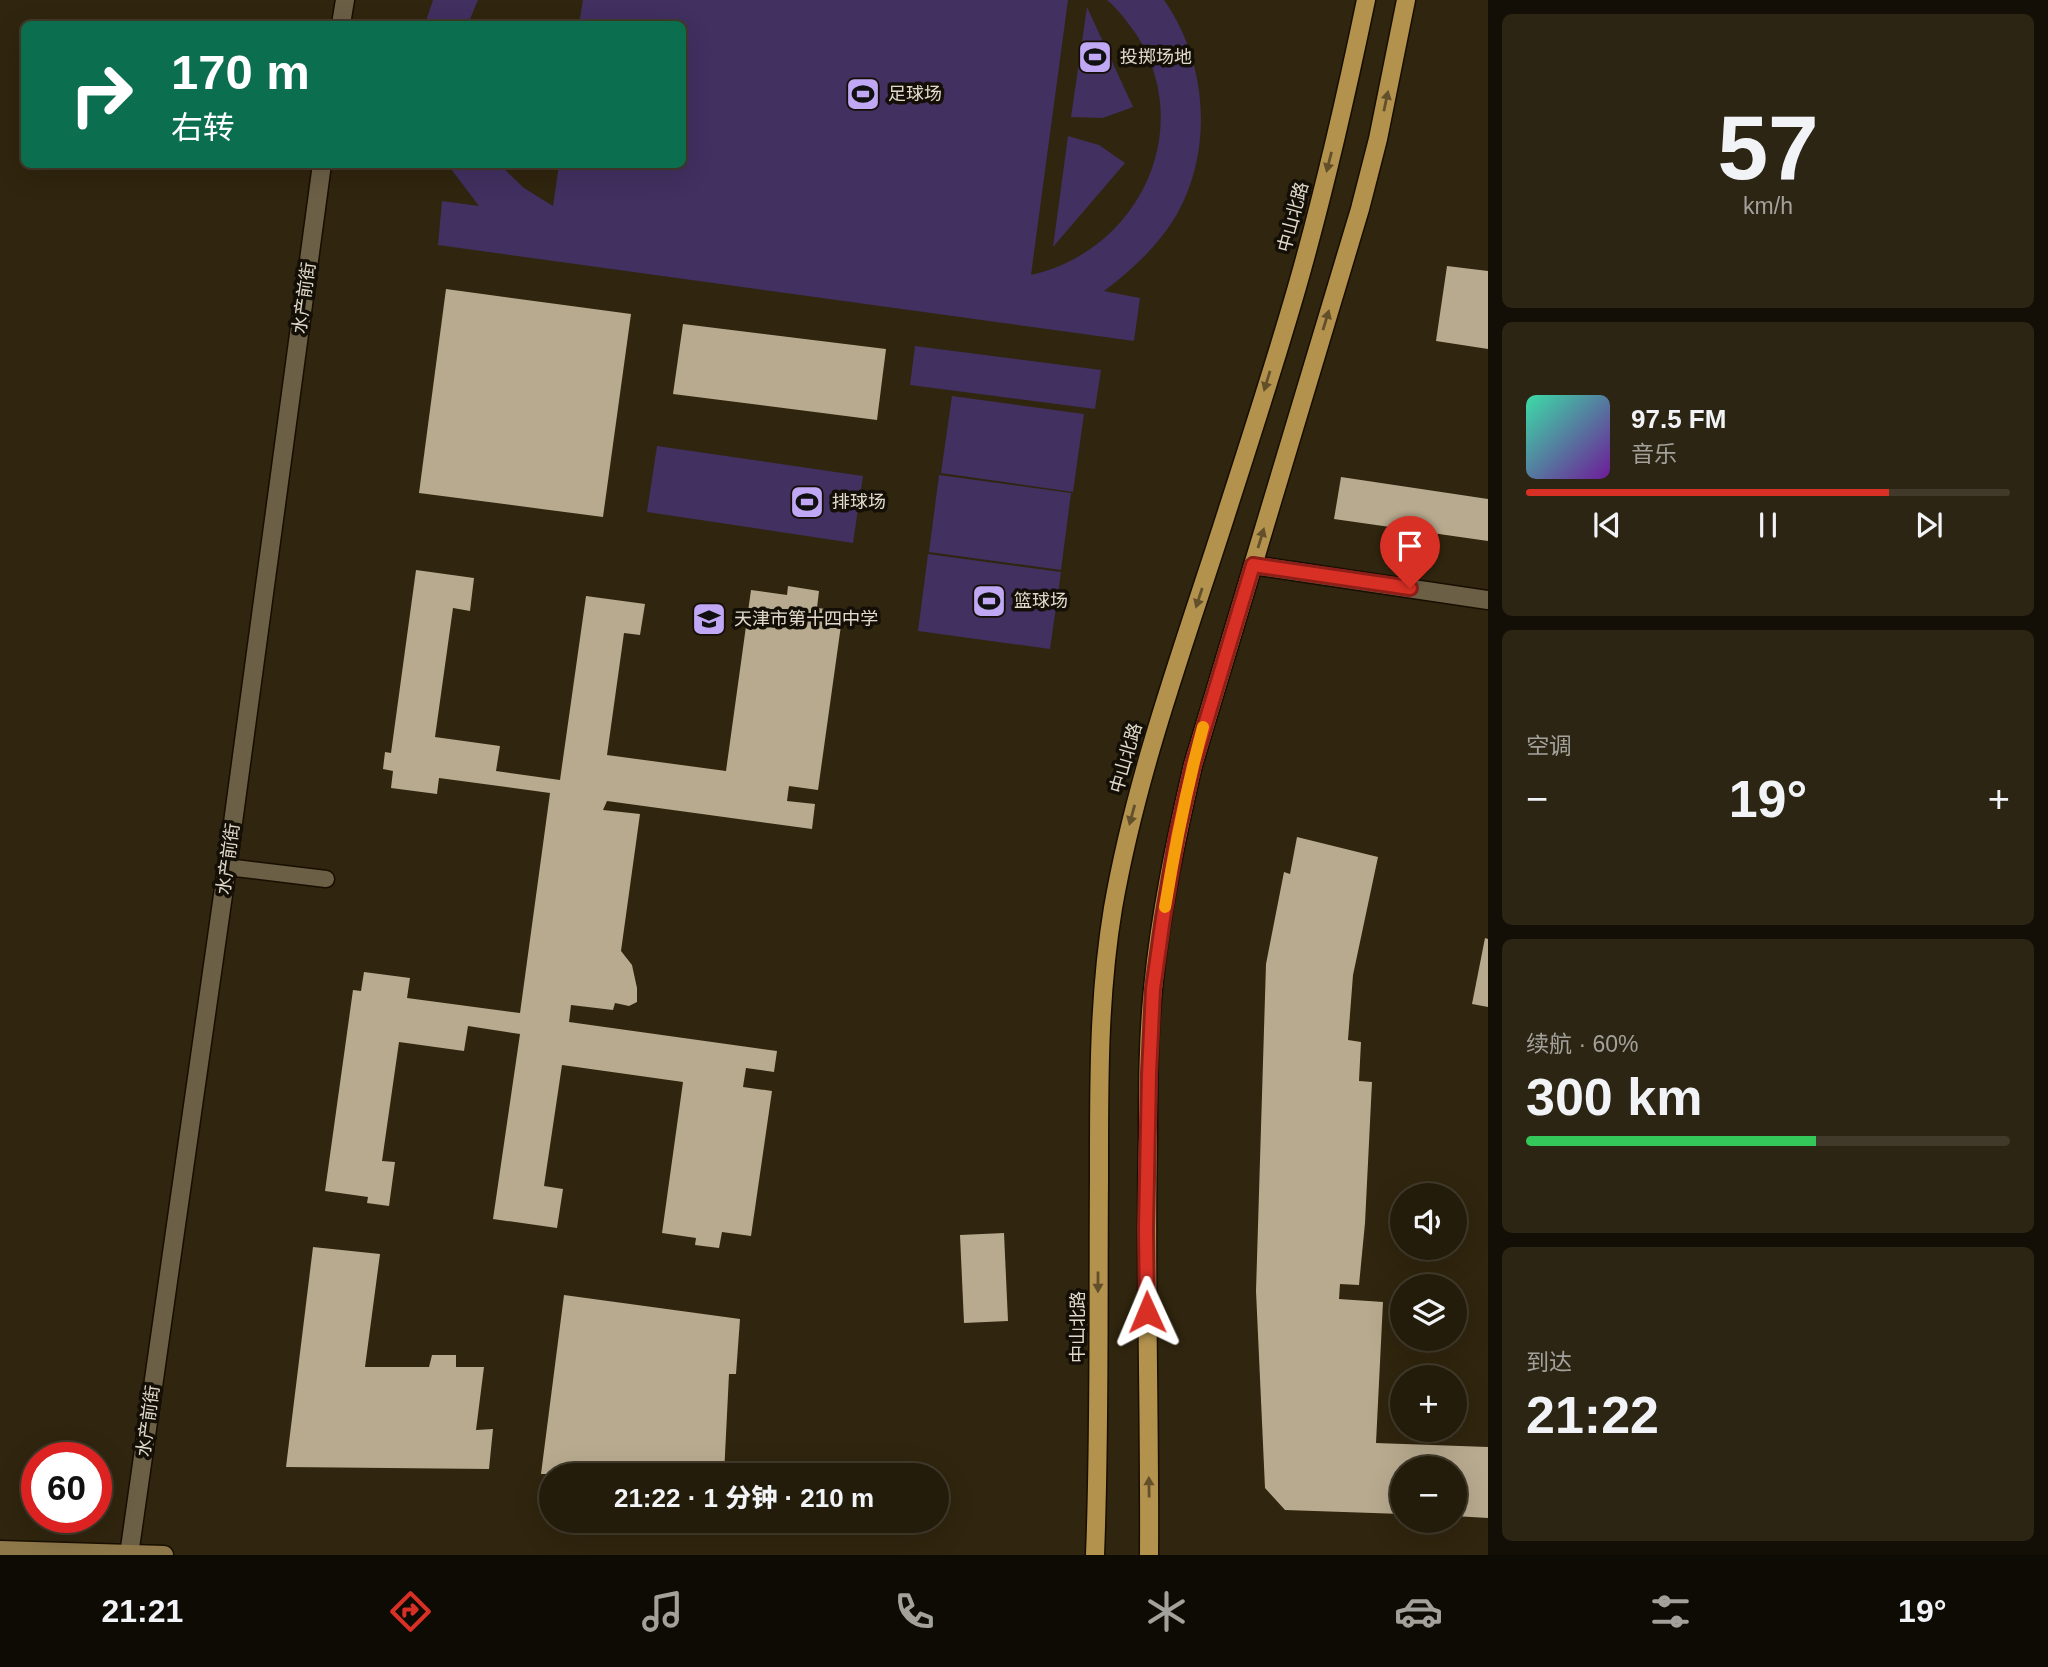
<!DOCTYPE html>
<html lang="zh">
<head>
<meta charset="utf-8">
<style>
	:root { --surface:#241c0a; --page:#2c2513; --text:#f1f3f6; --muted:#a3a19c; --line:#413a2b; --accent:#d93025 }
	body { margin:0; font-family:Helvetica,"Noto Sans SC",sans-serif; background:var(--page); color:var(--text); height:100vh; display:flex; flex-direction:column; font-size:26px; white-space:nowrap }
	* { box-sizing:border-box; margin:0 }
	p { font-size:23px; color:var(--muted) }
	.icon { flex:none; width:38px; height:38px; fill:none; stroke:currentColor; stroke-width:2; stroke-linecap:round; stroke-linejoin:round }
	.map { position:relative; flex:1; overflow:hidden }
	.drawer { display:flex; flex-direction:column; gap:14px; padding:14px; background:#140f06; width:560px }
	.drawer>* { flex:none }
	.top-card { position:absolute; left:21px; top:21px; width:665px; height:147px; border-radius:10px; box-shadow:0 7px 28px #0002,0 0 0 2px var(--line); background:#0b6e4f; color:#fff; overflow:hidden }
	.buttons { position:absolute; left:1390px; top:1183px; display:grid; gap:14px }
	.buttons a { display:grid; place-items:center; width:77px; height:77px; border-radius:50%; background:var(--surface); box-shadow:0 7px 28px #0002,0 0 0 2px var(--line); font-size:35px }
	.speed { position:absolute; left:21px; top:1442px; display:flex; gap:14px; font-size:35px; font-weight:700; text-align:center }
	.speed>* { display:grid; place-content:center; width:91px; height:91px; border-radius:50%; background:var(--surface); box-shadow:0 7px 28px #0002,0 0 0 2px var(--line); line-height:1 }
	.speed .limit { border:10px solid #d22; background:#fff; color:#111 }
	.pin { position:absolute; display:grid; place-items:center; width:60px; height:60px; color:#fff; margin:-72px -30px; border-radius:50% 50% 50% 0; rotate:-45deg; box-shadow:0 0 7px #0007 }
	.pin .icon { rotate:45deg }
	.me { position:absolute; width:77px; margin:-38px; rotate:359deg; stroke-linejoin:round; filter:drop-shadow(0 0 5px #0008) }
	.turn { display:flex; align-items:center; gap:24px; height:147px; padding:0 35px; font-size:32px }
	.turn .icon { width:91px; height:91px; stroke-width:2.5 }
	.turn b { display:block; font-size:49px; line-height:60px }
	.big { font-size:52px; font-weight:800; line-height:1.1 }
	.drawer .tile { flex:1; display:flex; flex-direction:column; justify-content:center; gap:10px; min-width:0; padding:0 24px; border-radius:10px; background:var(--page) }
	.drawer .dial { align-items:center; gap:0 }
	.dial b { font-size:91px; line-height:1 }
	.song { display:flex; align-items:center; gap:21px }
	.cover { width:84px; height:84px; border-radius:10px; background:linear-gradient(135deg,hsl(160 70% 55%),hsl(280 70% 35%)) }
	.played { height:7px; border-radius:4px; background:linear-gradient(90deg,var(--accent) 75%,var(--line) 75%) }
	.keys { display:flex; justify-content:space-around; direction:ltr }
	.heat { display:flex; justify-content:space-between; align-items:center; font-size:38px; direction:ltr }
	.charge { height:10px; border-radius:5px; background:linear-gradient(90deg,#34c759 60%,var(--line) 0) }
	.trip { position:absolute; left:539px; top:1463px; width:410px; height:70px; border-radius:35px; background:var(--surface); box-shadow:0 7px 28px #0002,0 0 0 2px var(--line); font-weight:800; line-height:70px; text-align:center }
	.tab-bar { display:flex; height:112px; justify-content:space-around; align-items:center; background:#0e0b04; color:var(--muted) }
	.tab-bar .icon { width:49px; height:49px }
	.tab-bar .selected { color:var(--accent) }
	.tab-bar b { font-size:32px; color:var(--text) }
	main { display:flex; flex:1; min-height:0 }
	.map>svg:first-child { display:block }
	.green { fill:#413060 }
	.building { fill:#b8aa8f }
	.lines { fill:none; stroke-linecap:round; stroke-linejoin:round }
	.lane-casing { stroke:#180e00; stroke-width:19 }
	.street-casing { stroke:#180e00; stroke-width:21 }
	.secondary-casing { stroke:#180e00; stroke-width:21 }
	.primary-casing { stroke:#180e00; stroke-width:21 }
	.lane { stroke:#6b5f46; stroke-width:16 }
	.street { stroke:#6b5f46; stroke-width:18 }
	.secondary { stroke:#8e7849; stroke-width:18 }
	.primary { stroke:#b2924d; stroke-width:18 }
	.oneway { fill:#63502a }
	.route-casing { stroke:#8d1f18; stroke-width:18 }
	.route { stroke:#d93025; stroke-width:12 }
	.slow { stroke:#f59e0b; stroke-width:12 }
	.labels { text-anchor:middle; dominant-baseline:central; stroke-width:7; stroke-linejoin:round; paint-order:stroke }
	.poi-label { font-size:18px; fill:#e1dacc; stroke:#140f06; text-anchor:start }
	.street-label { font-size:18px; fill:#e1dacc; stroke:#140f06 }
</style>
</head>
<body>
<main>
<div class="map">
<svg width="1488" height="1555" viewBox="0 0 1488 1555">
	<rect width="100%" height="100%" fill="#30250e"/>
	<g class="green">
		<polygon points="433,0 478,0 468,24 425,24"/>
		<path d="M583 0H1068L1031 275C1137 251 1196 133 1138 37 1129 24 1119 10 1107 0H1164C1207 61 1214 148 1177 214 1159 245 1132 270 1104 291L1140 298 1134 341 438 245 442 201 479 206 448 165H500L524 188 553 206 559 165 682 164V24H579Z"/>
		<polygon points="1087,7 1133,107 1103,118 1071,117"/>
		<polygon points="1068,136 1099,145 1125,163 1053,247"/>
		<polygon points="915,346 1101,370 1095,409 910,385"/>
		<polygon points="952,396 1084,414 1073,492 941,473"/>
		<polygon points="657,446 863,476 853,543 647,512"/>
		<polygon points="939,475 1071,493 1061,570 929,552"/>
		<polygon points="928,554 1061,572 1050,649 918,631"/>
	</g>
	<g class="building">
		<polygon points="1447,266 1488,271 1488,349 1436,341"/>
		<polygon points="446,289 631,314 603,517 419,493"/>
		<polygon points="683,324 886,349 877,420 673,394"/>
		<polygon points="1341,477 1488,499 1488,541 1334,519"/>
		<polygon points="416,570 474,578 470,611 453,608 435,737 500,746 496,771 560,780 586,596 645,604 640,635 624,633 607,755 726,771 751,590 787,595 788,586 819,591 817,608 843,611 818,790 789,786 787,801 815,804 812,829 607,801 603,810 640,814 621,951 632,965 637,988 637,1002 629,1006 615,1003 613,1010 571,1005 569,1022 777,1051 774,1072 746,1068 743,1087 772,1091 751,1236 722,1232 719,1248 695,1245 696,1238 662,1233 683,1082 562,1065 544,1186 563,1189 557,1228 493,1219 520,1034 468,1026 464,1051 399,1042 382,1161 395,1162 389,1206 367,1203 368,1197 325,1191 353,990 361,991 364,972 410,978 407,998 520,1013 550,793 439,778 437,794 391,788 393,771 383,769 385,752 391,753"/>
		<polygon points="1297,837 1378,857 1353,975 1348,1040 1361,1042 1359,1081 1372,1082 1365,1223 1359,1285 1340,1284 1339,1299 1383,1302 1376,1443 1488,1447 1488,1518 1454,1516 1454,1468 1402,1468 1402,1514 1285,1510 1265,1488 1256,1291 1266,964 1284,872 1290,874"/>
		<polygon points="1485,938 1488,939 1488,1007 1472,1004"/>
		<polygon points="1004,1233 1008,1321 964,1323 960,1235"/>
		<polygon points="313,1247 380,1254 365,1367 429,1367 432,1355 456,1355 456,1367 484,1367 476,1430 493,1429 489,1469 286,1467"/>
		<polygon points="564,1295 740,1319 736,1374 729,1374 724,1475 541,1474"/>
	</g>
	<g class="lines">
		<g class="lane-casing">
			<polyline id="lane" points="227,867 326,879"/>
		</g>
		<g class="street-casing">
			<g id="street">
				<polyline points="341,24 345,0"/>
				<polyline points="1253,565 1488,600"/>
				<polyline points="129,1555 227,867 322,164"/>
			</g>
		</g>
		<g class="secondary-casing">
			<polyline id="secondary" points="0,1550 164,1555"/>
		</g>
		<g class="primary-casing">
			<g id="primary">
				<path d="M1095 1555C1100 1430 1098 1305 1099 1179 1099 1089 1098 998 1113 908 1136 776 1182 651 1223 524 1248 446 1274 367 1297 287 1324 193 1346 96 1366 0"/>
				<path d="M1149 1555C1150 1416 1145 1276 1148 1137 1148 1088 1148 1038 1153 989 1160 914 1176 839 1193 765L1360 209 1378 139 1406 0"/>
			</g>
		</g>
		<use href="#lane" class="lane"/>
		<use href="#street" class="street"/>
		<use href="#secondary" class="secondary"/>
		<use href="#primary" class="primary"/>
	</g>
	<defs><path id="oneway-solid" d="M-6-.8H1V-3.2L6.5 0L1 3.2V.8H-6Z" transform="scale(1.75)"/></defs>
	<g class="oneway">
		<use href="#oneway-solid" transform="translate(1386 101) rotate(-78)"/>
		<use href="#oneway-solid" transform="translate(1329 162) rotate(104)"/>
		<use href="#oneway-solid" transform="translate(1326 320) rotate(-73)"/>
		<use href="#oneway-solid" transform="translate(1267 381) rotate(107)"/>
		<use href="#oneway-solid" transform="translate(1261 538) rotate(-73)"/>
		<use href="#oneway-solid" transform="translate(1199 598) rotate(108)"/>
		<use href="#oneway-solid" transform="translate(1132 815) rotate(105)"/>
		<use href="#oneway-solid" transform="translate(1098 1282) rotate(90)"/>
		<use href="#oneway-solid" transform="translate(1149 1487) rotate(-91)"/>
	</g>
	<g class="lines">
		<g class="route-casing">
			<polyline id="route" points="1147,1312 1146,1229 1149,1074 1153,989 1163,918 1177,836 1193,765 1253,565 1410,588"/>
		</g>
		<use href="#route" class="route"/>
		<path class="slow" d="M1165 907C1175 846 1187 786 1203 727"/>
	</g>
	<defs>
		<g id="stadium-square" transform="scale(1.75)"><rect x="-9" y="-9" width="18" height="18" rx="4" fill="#c0a8f4" stroke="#140f06"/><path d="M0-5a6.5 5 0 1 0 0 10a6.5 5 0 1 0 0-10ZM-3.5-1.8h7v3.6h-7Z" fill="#111"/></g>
		<g id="school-square" transform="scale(1.75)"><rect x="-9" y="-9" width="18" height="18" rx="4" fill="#c0a8f4" stroke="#140f06"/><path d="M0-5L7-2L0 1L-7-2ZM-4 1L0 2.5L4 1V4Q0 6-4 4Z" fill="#111"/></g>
	</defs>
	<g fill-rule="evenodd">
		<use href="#stadium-square" x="1095" y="57"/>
		<use href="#stadium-square" x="863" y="94"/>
		<use href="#stadium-square" x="807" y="502"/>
		<use href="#stadium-square" x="989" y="601"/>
		<use href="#school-square" x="709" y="619"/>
	</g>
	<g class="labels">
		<g class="poi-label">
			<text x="1120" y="57">投掷场地</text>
			<text x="888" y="94">足球场</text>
			<text x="832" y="502">排球场</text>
			<text x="1014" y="601">篮球场</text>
			<text x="734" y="619">天津市第十四中学</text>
		</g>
		<g class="street-label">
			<text transform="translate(1293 217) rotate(-75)">中山北路</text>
			<text transform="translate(304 298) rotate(-82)">水产前街</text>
			<text transform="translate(1126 758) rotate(-74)">中山北路</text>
			<text transform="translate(228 859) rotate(-82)">水产前街</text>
			<text transform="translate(1078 1327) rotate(-90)">中山北路</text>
			<text transform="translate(148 1421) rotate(-82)">水产前街</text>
		</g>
	</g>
</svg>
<div class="buttons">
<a><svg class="icon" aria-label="sound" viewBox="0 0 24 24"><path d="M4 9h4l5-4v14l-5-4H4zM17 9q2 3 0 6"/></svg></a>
<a><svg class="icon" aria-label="layers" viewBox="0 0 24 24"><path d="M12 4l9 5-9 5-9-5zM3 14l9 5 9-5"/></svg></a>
<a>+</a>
<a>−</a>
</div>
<div class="speed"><div class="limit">60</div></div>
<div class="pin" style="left:1410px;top:588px;background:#d93025"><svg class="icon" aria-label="arrive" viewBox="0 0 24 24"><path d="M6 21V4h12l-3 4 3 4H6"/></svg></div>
<svg class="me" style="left:1147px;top:1312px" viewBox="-20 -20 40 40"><path d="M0-17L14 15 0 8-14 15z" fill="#d93025" stroke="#fff" stroke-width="4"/></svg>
<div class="trip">21:22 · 1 分钟 · 210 m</div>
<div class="top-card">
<div class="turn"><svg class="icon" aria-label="right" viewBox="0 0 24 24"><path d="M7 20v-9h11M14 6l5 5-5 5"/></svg><div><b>170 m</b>右转</div></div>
</div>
</div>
<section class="drawer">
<div class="tile dial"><b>57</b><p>km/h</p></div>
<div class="tile">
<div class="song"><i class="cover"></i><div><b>97.5 FM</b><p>音乐</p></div></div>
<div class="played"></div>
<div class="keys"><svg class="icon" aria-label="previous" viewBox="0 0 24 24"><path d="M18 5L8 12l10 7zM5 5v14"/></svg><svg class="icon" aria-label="pause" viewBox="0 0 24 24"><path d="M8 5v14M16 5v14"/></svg><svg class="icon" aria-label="next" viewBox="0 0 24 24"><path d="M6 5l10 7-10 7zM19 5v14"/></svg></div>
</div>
<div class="tile"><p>空调</p>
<div class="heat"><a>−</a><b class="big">19°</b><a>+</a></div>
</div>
<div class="tile"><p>续航 · 60%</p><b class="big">300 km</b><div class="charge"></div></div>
<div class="tile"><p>到达</p><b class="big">21:22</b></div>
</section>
</main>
<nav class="tab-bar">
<b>21:21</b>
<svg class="icon selected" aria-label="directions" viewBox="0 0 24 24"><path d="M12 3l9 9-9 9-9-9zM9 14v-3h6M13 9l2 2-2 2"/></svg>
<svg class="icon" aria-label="music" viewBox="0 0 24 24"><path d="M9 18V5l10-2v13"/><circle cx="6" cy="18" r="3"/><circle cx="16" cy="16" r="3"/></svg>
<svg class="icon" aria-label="phone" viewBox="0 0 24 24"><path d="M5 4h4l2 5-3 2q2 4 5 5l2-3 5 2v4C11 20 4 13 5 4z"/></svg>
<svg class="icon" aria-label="climate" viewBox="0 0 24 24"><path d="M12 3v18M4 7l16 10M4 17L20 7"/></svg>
<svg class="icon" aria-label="car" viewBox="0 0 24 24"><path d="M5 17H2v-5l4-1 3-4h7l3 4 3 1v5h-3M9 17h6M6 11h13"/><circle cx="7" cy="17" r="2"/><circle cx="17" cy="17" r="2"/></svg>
<svg class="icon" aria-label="filters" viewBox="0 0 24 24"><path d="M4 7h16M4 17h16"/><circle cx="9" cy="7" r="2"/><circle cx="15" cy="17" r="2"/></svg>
<b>19°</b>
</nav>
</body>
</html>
